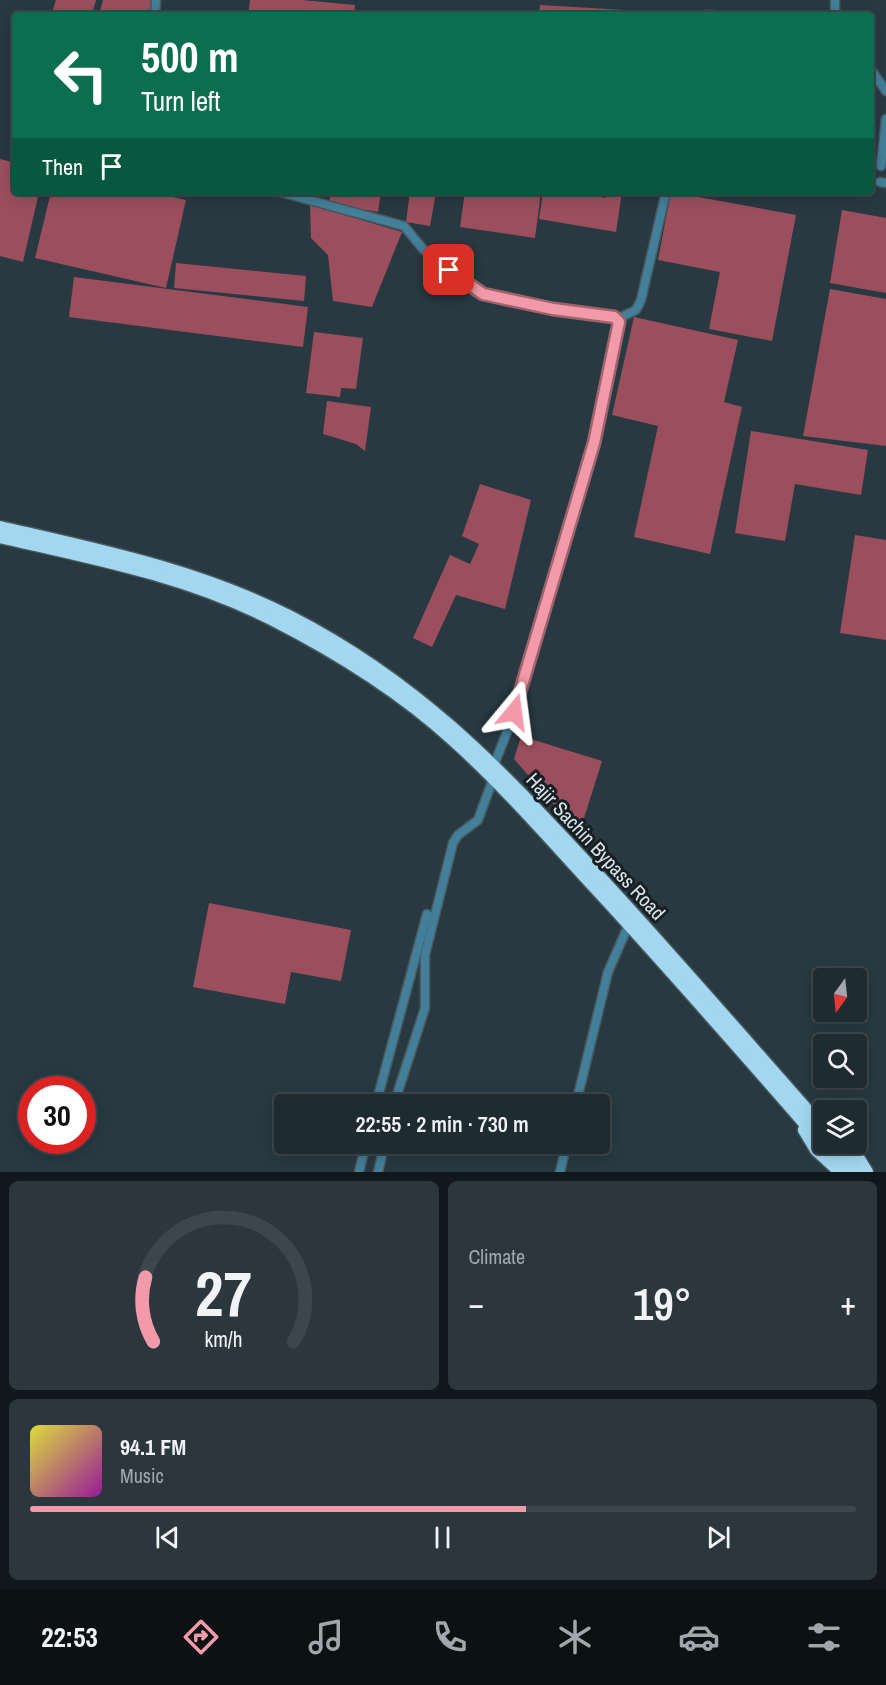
<!DOCTYPE html>
<html lang="en">
<head>
<meta charset="utf-8">
<style>
	:root { --surface:#1e2b31; --page:#2b373d; --text:#f1f3f6; --muted:#a1a7ab; --line:#3c474d; --accent:#f39aaa }
	body { margin:0; font-family:"Archivo Narrow",sans-serif; background:var(--page); color:var(--text); height:100vh; display:flex; flex-direction:column; font-size:22px; white-space:nowrap }
	* { box-sizing:border-box; margin:0 }
	p { font-size:20px; color:var(--muted) }
	.icon { flex:none; width:33px; height:33px; fill:none; stroke:currentColor; stroke-width:2; stroke-linecap:round; stroke-linejoin:round }
	.map { position:relative; height:1172px; overflow:hidden }
	.details { display:flex; flex-direction:column; gap:9px; padding:9px; background:#10181b; flex:1 }
	.details>* { flex:none }
	.top-card { position:absolute; left:12px; top:12px; width:862px; height:183px; border-radius:6px; box-shadow:0 3px 15px #0003,0 0 0 2px var(--line); background:#0b6e4f; color:#fff; overflow:hidden }
	.needle { width:39px; rotate:195deg }
	.fabs { position:absolute; left:813px; top:968px; display:grid; gap:12px }
	.fabs a { display:grid; place-items:center; width:54px; height:54px; border-radius:6px; background:var(--surface); box-shadow:0 3px 15px #0003,0 0 0 2px var(--line); font-size:30px }
	.speed { position:absolute; left:18px; top:1076px; display:flex; gap:12px; font-size:30px; font-weight:700; text-align:center }
	.speed>* { display:grid; place-content:center; width:78px; height:78px; border-radius:50%; background:var(--surface); box-shadow:0 3px 15px #0003,0 0 0 2px var(--line); line-height:1 }
	.speed .limit { border:9px solid #d22; background:#fff; color:#111 }
	.pin { position:absolute; display:grid; place-items:center; width:51px; height:51px; color:#fff; margin:-26px; border-radius:12px; box-shadow:0 3px 9px #0006 }
	.me { position:absolute; width:66px; margin:-33px; rotate:16deg; stroke-linejoin:round; filter:drop-shadow(0 0 4px #0008) }
	.turn { display:flex; align-items:center; gap:21px; height:126px; padding:0 30px; font-size:27px }
	.turn .icon { width:78px; height:78px; stroke-width:2.5 }
	.turn b { display:block; font-size:42px; line-height:51px }
	.then { display:flex; align-items:center; height:57px; padding:0 30px; background:#0003; gap:12px; font-size:22px }
	.big { font-size:45px; font-weight:600; line-height:1.1 }
	.details .tile { flex:1; display:flex; flex-direction:column; justify-content:center; gap:9px; min-width:0; padding:0 21px; border-radius:9px; background:var(--page) }
	.details .dial { align-items:center; gap:0 }
	.dial svg { height:156px; overflow:visible; fill:none; stroke:var(--line); stroke-width:7; stroke-linecap:round; text-anchor:middle }
	.dial text { fill:var(--text); stroke:none }
	.song { display:flex; align-items:center; gap:18px }
	.cover { width:72px; height:72px; border-radius:9px; background:linear-gradient(135deg,hsl(60 70% 55%),hsl(300 70% 35%)) }
	.played { height:6px; border-radius:3px; background:linear-gradient(90deg,var(--accent) 60%,var(--line) 60%) }
	.keys { display:flex; justify-content:space-around; direction:ltr }
	.heat { display:flex; justify-content:space-between; align-items:center; font-size:33px; direction:ltr }
	.details .tiles { flex:1; display:grid; gap:9px; grid-template-columns:1fr 1fr }
	.tile:last-child { grid-column:span 2 }
	.trip { position:absolute; left:274px; top:1094px; width:336px; height:60px; border-radius:6px; background:var(--surface); box-shadow:0 3px 15px #0003,0 0 0 2px var(--line); font-weight:600; line-height:60px; text-align:center }
	.tab-bar { display:flex; height:96px; justify-content:space-around; align-items:center; background:#0c1114; color:var(--muted) }
	.tab-bar .icon { width:42px; height:42px }
	.tab-bar .selected { color:var(--accent) }
	.tab-bar b { font-size:27px; color:var(--text) }
	.map>svg:first-child { display:block }
	.forest { fill:#9b4f5e }
	.lines { fill:none; stroke-linecap:round; stroke-linejoin:round }
	.minor-casing { stroke:#48585f; stroke-width:11 }
	.highway-casing { stroke:#48585f; stroke-width:15 }
	.minor { stroke:#437f98; stroke-width:8 }
	.highway { stroke:#a2d7ef; stroke-width:12 }
	.route-casing { stroke:#9e646e; stroke-width:15 }
	.route { stroke:#f39aaa; stroke-width:10 }
	.labels { text-anchor:middle; dominant-baseline:central; stroke-width:6; stroke-linejoin:round; paint-order:stroke }
	.street-label { font-size:20px; fill:#d9e3e8; stroke:#171f22 }
</style>
</head>
<body>
<div class="map">
<svg width="886" height="1172" viewBox="0 0 886 1172">
	<rect width="100%" height="100%" fill="#283941"/>
	<g class="forest">
		<polygon points="56,0 96,0 92,15 51,15"/>
		<polygon points="103,0 152,0 151,15 99,15"/>
		<polygon points="250,0 302,0 355,5 354,15 248,15"/>
		<polygon points="540,5 625,10 624,15 539,15"/>
		<polygon points="0,159 15,163 15,192 39,192 23,262 0,256"/>
		<polygon points="51,192 152,192 186,200 166,288 35,258"/>
		<polygon points="331,192 381,192 378,212 329,203"/>
		<polygon points="410,192 436,192 430,226 406,222"/>
		<polygon points="465,192 541,192 535,238 460,227"/>
		<polygon points="543,192 571,192 606,198 607,192 622,192 616,232 539,219"/>
		<polygon points="671,192 796,215 772,341 709,329 720,272 658,260"/>
		<polygon points="310,205 402,232 372,307 333,301 328,255 311,238"/>
		<polygon points="842,210 886,218 886,293 830,283"/>
		<polygon points="176,263 306,276 304,301 174,288"/>
		<polygon points="74,277 308,307 303,347 69,317"/>
		<polygon points="830,289 886,299 886,446 803,436"/>
		<polygon points="634,317 738,340 724,402 742,407 710,554 634,537 658,426 612,415"/>
		<polygon points="314,332 363,338 356,389 341,388 340,397 306,393"/>
		<polygon points="327,401 371,407 365,451 356,444 323,434"/>
		<polygon points="751,431 868,450 861,495 795,484 785,541 735,533"/>
		<polygon points="480,484 531,500 505,609 456,595 432,647 413,638 450,555 470,564 479,544 462,536"/>
		<polygon points="855,535 886,540 886,640 840,633"/>
		<polygon points="521,736 602,761 579,834 514,759"/>
		<polygon points="209,903 351,930 341,981 291,972 285,1004 193,987"/>
	</g>
	<g class="lines">
		<g class="minor-casing">
			<g id="minor">
				<polyline points="155,15 156,0"/>
				<polyline points="705,15 713,15"/>
				<polyline points="835,15 835,0"/>
				<polyline points="872,71 886,91"/>
				<polyline points="881,166 886,119"/>
				<polyline points="880,182 886,183"/>
				<polyline points="280,192 404,226 423,249 475,292 553,309 614,317 619,323 594,443 515,712 494,765"/>
				<polyline points="617,319 636,310 641,300 666,192"/>
				<polyline points="376,1104 427,914"/>
				<polyline points="394,1104 425,1008 425,955 453,843 458,835 478,820 493,779"/>
				<polyline points="576,1104 608,972 629,924"/>
				<polyline points="359,1172 366,1143"/>
				<polyline points="378,1172 385,1143"/>
				<polyline points="560,1172 567,1143"/>
			</g>
		</g>
		<g class="highway-casing">
			<g id="highway">
				<path d="M0 527C100 550 199 570 291 617 416 681 495 764 589 865 669 951 746 1041 824 1129"/>
				<path d="M0 537C92 558 186 576 271 619 336 652 399 691 453 740 504 786 550 839 597 890 682 982 764 1077 847 1172"/>
				<polyline points="804,1130 816,1150 839,1171"/>
				<polyline points="835,1143 858,1172"/>
				<polyline points="849,1143 867,1172"/>
			</g>
		</g>
		<use href="#minor" class="minor"/>
		<use href="#highway" class="highway"/>
	</g>
	<g class="lines">
		<g class="route-casing">
			<polyline id="route" points="449,270 483,294 553,309 614,317 619,322 594,443 514,712"/>
		</g>
		<use href="#route" class="route"/>
	</g>
	<g class="labels">
		<g class="street-label">
			<text transform="translate(596 846) rotate(47)">Hajir Sachin Bypass Road</text>
		</g>
	</g>
</svg>
<div class="fabs">
<a><svg class="needle" viewBox="-14 -14 28 28"><path d="M0-13l5 13h-10z" fill="#e53935"/><path d="M0 13l5-13h-10z" fill="#a1a7ab"/></svg></a>
<a><svg class="icon" aria-label="search" viewBox="0 0 24 24"><circle cx="10" cy="10" r="6"/><path d="M15 15l6 6"/></svg></a>
<a><svg class="icon" aria-label="layers" viewBox="0 0 24 24"><path d="M12 4l9 5-9 5-9-5zM3 14l9 5 9-5"/></svg></a>
</div>
<div class="speed"><div class="limit">30</div></div>
<div class="pin" style="left:449px;top:270px;background:#d93025"><svg class="icon" aria-label="arrive" viewBox="0 0 24 24"><path d="M6 21V4h12l-3 4 3 4H6"/></svg></div>
<svg class="me" style="left:514px;top:712px" viewBox="-20 -20 40 40"><path d="M0-17L14 15 0 8-14 15z" fill="#f39aaa" stroke="#fff" stroke-width="4"/></svg>
<div class="trip">22:55 · 2 min · 730 m</div>
<div class="top-card">
<div class="turn"><svg class="icon" aria-label="left" viewBox="0 0 24 24"><path d="M17 20v-9H6M10 6l-5 5 5 5"/></svg><div><b>500 m</b>Turn left</div></div>
<div class="then">Then<svg class="icon" aria-label="arrive" viewBox="0 0 24 24"><path d="M6 21V4h12l-3 4 3 4H6"/></svg></div>
</div>
</div>
<section class="details">
<div class="tiles">
<div class="tile dial"><svg viewBox="0 0 100 80">
<path d="M14 69A42 42 0 1 1 86 69"/>
<path d="M14 69A42 42 0 0 1 10 36" stroke="#f39aaa"/>
<text x="50" y="56" font-size="32" font-weight="700">27</text>
<text x="50" y="72" font-size="11">km/h</text>
</svg></div>
<div class="tile"><p>Climate</p>
<div class="heat"><a>−</a><b class="big">19°</b><a>+</a></div>
</div>
<div class="tile">
<div class="song"><i class="cover"></i><div><b>94.1 FM</b><p>Music</p></div></div>
<div class="played"></div>
<div class="keys"><svg class="icon" aria-label="previous" viewBox="0 0 24 24"><path d="M18 5L8 12l10 7zM5 5v14"/></svg><svg class="icon" aria-label="pause" viewBox="0 0 24 24"><path d="M8 5v14M16 5v14"/></svg><svg class="icon" aria-label="next" viewBox="0 0 24 24"><path d="M6 5l10 7-10 7zM19 5v14"/></svg></div>
</div>
</div>
</section>
<nav class="tab-bar">
<b>22:53</b>
<svg class="icon selected" aria-label="directions" viewBox="0 0 24 24"><path d="M12 3l9 9-9 9-9-9zM9 14v-3h6M13 9l2 2-2 2"/></svg>
<svg class="icon" aria-label="music" viewBox="0 0 24 24"><path d="M9 18V5l10-2v13"/><circle cx="6" cy="18" r="3"/><circle cx="16" cy="16" r="3"/></svg>
<svg class="icon" aria-label="phone" viewBox="0 0 24 24"><path d="M5 4h4l2 5-3 2q2 4 5 5l2-3 5 2v4C11 20 4 13 5 4z"/></svg>
<svg class="icon" aria-label="climate" viewBox="0 0 24 24"><path d="M12 3v18M4 7l16 10M4 17L20 7"/></svg>
<svg class="icon" aria-label="car" viewBox="0 0 24 24"><path d="M5 17H2v-5l4-1 3-4h7l3 4 3 1v5h-3M9 17h6M6 11h13"/><circle cx="7" cy="17" r="2"/><circle cx="17" cy="17" r="2"/></svg>
<svg class="icon" aria-label="filters" viewBox="0 0 24 24"><path d="M4 7h16M4 17h16"/><circle cx="9" cy="7" r="2"/><circle cx="15" cy="17" r="2"/></svg>
</nav>
</body>
</html>
